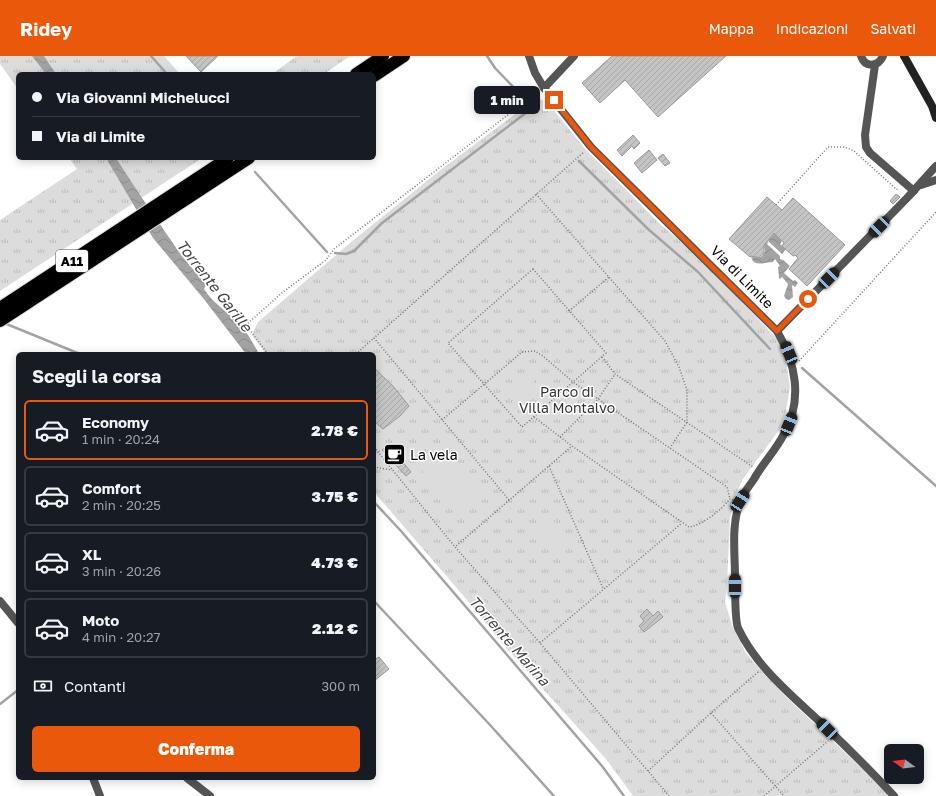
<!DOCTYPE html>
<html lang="it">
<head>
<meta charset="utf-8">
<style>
  body { margin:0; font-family:"Golos Text",sans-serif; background:#242831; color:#f1f3f6; height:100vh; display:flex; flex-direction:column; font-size:15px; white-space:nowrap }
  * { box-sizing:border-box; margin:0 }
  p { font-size:13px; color:#9ea1a6 }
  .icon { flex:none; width:22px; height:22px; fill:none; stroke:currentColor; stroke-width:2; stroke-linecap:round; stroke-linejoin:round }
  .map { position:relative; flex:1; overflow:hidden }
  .details { position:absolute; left:16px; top:296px; width:360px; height:428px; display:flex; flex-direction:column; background:#171b24; border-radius:6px; box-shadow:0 2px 10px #0003 }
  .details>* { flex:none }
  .banner { position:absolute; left:16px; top:16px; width:360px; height:88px; border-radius:6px; box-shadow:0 2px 10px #0003; display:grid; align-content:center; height:88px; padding:0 16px; background:#171b24 }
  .needle { width:26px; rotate:285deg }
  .tools { position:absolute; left:884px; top:688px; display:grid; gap:8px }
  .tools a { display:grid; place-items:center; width:40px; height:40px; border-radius:6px; background:#171b24; box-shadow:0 2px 10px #0003; font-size:20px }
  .end { position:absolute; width:18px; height:18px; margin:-9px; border:5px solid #ea580c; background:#fff; box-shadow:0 0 0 2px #fff }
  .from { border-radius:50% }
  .bubble { position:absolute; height:28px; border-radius:6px; background:#171b24; box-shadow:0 2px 10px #0003; font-size:13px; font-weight:800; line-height:28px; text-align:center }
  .car { position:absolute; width:12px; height:24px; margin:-12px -6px; border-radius:5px; box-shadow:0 0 3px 1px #0007; background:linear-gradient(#222 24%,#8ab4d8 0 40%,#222 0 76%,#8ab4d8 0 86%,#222 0) }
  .banner b { display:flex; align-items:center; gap:14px; height:38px; font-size:15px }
  .banner b+b { border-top:1px solid #363941 }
  .banner i { width:10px; height:10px; background:#f1f3f6 }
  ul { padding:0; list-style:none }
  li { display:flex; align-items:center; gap:12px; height:60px; margin:0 8px 6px; padding:0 8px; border:2px solid #363941; border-radius:6px }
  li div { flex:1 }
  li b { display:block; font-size:15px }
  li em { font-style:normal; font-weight:800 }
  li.selected { border-color:#ea580c }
  li>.icon { width:36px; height:36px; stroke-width:1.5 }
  h2 { padding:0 16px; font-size:18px; line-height:48px }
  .pay { display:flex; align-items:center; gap:10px; height:44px; padding:0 16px; font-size:15px }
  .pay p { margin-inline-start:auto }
  .button { display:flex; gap:8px; margin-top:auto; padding:8px 16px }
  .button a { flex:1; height:46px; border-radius:6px; background:#ea580c; color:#fff; font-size:16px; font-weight:800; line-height:46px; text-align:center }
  header { display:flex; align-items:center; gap:24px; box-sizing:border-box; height:56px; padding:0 20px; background:#ea580c; color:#fff }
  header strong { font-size:19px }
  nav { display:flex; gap:22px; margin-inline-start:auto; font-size:14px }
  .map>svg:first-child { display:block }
</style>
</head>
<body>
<header>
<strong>Ridey</strong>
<nav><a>Mappa</a><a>Indicazioni</a><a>Salvati</a></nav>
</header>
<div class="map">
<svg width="936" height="740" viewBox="0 0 936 740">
  <defs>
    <pattern id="grass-tufts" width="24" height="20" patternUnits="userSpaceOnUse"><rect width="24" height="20" fill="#dcdcdc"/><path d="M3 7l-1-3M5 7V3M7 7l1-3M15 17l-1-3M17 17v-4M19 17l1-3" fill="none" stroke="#bbb"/></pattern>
    <pattern id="water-waves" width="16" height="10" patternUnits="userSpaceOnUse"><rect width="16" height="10" fill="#a3a3a3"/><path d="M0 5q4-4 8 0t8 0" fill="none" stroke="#8b8b8b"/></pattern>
    <pattern id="building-hatch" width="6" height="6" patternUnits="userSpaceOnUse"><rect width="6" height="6" fill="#c4c4c4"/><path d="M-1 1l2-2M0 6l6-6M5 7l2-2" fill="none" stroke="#a7a7a7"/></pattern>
  </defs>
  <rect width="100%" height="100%" fill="#fff"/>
  <g fill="url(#grass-tufts)">
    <path d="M0 0H164L180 18H18V33L0 8Z"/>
    <path d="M297 0H350L324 18H272Z"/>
    <path d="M537 42 547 46 586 94 660 168 701 203 781 287 786 305 790 331 786 355 779 374 743 423 735 439 730 463 727 528 725 546 733 572 746 597 764 618 785 640 868 718 888 740H633L606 703 507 593 467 544 374 436V298H266L252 279 258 266 350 187 443 112Z"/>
    <path d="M69 102H202L0 235V164L77 113Z"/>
  </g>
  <g fill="#dcdcdc">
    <path d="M517 321 534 323 532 341 515 339Z"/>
    <path d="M444 396 479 437 457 454 422 415Z"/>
    <path d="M553 464 573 488 556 501 537 478Z"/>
  </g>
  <g fill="url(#water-waves)">
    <path d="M32 0H44L56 18H46Z"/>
    <path d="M106 102H116L138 136 181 199 206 229 204 233C214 249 230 257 242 271 249 279 254 289 259 298H246L203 242 153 182Z"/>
    <path d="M774 177 782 185 780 188 786 193 782 198 768 185Z"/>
    <path d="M767 185 768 186 767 188 780 200V203L783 204 790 210 784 217 793 225 795 224 798 227 795 231 792 229 793 241 789 244 786 243 784 240 788 228 782 221 780 223 779 222 778 211 780 210 775 203 773 206C765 206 753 212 751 200L761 202 763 201 765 195 764 189Z"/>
  </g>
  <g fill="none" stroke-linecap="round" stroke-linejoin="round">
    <g stroke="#a3a3a3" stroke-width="2.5">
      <path d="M151 0 167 18"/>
      <path d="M487 0 495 12 523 41"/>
      <path d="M579 105 648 173 698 216 770 293"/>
      <path d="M255 116 327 196"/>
      <path d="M335 197 346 198 354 195 382 167 527 56H536"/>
      <path d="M4 267 80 298"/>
      <path d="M802 312 936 430"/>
      <path d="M374 446 401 475 602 710 624 740"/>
      <path d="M374 545 491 670 554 740"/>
      <path d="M0 648 18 634"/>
    </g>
  </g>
  <g fill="url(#building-hatch)" stroke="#999">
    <path d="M186 0H218L201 16Z"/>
    <path d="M612 0H726L658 61 625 24 600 47 582 27Z"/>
    <path d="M633 79 640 87 634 93 632 90 622 100 617 94Z"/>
    <path d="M649 94 657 104 642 117 634 107Z"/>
    <path d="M663 98 670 107 665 110 658 102Z"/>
    <path d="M896 138 900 141 893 148 890 145Z"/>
    <path d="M767 141 782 154 793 142 845 189 807 230 789 213 798 202 795 199 793 200 782 190 784 187 774 177 764 189V199L761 202 751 200 750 201 729 183Z"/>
    <path d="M374 312 393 330 409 350 400 360 383 373 374 365Z"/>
    <path d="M388 389 411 416 406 420 382 394Z"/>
    <path d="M647 553 653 560 658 555 663 561 644 576 639 570 644 565 640 560Z"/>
    <path d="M379 601 389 613 374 625V604Z"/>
  </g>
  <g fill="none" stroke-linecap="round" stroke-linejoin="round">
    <defs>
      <g id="motorway">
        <path d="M356 18 383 0"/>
        <path d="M374 20 404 0"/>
        <path d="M0 252 228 102"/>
        <path d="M0 265 249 102"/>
      </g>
    </defs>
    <use href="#motorway" stroke="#dbdbdb" stroke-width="14"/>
    <g stroke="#777" stroke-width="1.5" stroke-dasharray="1 2" stroke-linecap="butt">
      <path d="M536 138 665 285 679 311 687 334V366L670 392"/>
      <path d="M776 149 828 91H845L854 95 896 133 899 134"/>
      <path d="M533 213 606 297 522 371 448 287Z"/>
      <path d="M569 255 609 221"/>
      <path d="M268 298 246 269 283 236 326 204 334 193 522 48 537 34"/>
      <path d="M356 298 374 282"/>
      <path d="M602 301 615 318 753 411"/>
      <path d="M799 305 936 156"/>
      <path d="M534 361 572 390"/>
      <path d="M442 364 522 296 535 295 543 300 573 326 727 431 730 443"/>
      <path d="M560 381 598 343 615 318"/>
      <path d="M374 391 455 491"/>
      <path d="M549 410 603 532"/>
      <path d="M374 411 392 414"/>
      <path d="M509 444 374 282 584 96"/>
      <path d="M540 587 682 467"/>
      <path d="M711 657 784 740"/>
      <path d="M648 715 711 657 758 616"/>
      <path d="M669 740 540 587 455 491 572 390 689 471C703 469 721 454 730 443L733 444"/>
      <path d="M764 740 828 685"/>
    </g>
    <g stroke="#555" stroke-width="8">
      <path d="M529 0 535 17 544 32 591 91 777 275C796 307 803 344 784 378 776 394 763 407 754 423 749 431 742 438 740 446 731 469 735 497 735 521 735 531 735 565 738 572 756 610 789 637 819 665 845 689 870 714 894 740"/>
      <path d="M861 0C865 12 878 11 883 0"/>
      <path d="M875 9 865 79 866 91 870 97 914 135"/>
      <path d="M544 32 574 0"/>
      <path d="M921 129 936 124"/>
      <path d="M777 275 908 141 936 110"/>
      <path d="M0 545 18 567"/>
      <path d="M93 722 100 740"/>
      <path d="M187 722 210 740"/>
    </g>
    <path stroke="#222" stroke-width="8" d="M904 0 932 50 936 62"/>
    <use href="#motorway" stroke="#000" stroke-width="12"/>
  </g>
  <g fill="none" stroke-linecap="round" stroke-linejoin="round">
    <path stroke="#ea580c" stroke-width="5" d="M554 44 591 91 777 275 808 243"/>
  </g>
  <defs>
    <symbol id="cafe-square" viewBox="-11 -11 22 22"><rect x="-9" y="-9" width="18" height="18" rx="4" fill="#000" stroke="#fff"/><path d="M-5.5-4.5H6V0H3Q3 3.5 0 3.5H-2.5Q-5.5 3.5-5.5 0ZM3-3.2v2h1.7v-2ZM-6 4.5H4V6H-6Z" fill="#fff"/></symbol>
  </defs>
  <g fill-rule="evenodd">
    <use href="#cafe-square" x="382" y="386" width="25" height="25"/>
  </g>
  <g text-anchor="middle" stroke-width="3" stroke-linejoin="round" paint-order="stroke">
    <rect fill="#fff" stroke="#4c4c4c" stroke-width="1" x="56" y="194" width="32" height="22" rx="3"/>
    <g font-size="13" font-weight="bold" fill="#000">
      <text x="72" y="210">A11</text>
    </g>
    <g font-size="14" fill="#000" stroke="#fff">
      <text transform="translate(742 221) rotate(45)" y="5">Via di Limite</text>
    </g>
    <g font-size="14" fill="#333" stroke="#fff">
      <text x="567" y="341">Parco di<tspan x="567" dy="16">Villa Montalvo</tspan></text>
    </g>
    <g font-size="14" fill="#000" stroke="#fff" text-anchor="start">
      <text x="410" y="404">La vela</text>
    </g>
    <g font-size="15" font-style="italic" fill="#444" stroke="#fff">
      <text transform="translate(214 230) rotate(52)" y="5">Torrente Garille</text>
      <text transform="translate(509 585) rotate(49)" y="5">Torrente Marina</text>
    </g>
  </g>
</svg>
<div class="tools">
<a><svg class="needle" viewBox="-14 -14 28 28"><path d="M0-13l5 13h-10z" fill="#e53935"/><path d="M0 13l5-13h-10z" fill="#9ea1a6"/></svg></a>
</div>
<i class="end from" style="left:808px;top:243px"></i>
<i class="end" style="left:554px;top:44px"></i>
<div class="bubble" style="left:474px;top:30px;width:66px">1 min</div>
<i class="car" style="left:879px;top:171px;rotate:224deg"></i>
<i class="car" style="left:829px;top:222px;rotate:44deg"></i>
<i class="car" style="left:789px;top:297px;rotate:337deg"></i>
<i class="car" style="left:789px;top:368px;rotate:22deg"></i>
<i class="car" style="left:740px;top:445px;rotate:33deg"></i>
<i class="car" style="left:735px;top:530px;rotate:0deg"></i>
<i class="car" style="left:827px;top:673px;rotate:315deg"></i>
<div class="banner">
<b><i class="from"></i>Via Giovanni Michelucci</b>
<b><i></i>Via di Limite</b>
</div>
<section class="details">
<h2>Scegli la corsa</h2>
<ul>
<li class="selected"><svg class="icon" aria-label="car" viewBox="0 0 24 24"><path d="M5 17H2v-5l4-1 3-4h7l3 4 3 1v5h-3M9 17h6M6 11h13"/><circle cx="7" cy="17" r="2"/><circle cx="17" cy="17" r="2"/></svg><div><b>Economy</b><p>1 min · 20:24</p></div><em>2.78 €</em></li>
<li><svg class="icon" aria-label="car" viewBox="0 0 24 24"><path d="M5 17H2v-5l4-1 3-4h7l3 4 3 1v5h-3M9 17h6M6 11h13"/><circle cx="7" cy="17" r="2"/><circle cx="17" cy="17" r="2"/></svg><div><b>Comfort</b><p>2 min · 20:25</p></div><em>3.75 €</em></li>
<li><svg class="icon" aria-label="car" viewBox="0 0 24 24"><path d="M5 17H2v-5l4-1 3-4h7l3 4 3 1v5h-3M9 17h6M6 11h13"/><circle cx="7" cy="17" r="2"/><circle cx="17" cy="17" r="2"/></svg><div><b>XL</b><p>3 min · 20:26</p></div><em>4.73 €</em></li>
<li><svg class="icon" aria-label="car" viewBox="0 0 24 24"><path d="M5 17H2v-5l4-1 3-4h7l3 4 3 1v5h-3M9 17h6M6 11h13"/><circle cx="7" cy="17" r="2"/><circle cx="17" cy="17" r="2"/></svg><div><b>Moto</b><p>4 min · 20:27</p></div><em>2.12 €</em></li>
</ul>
<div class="pay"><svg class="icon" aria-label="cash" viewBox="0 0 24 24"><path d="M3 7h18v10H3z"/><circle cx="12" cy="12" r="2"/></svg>Contanti<p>300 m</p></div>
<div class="button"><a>Conferma</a></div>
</section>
</div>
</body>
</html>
